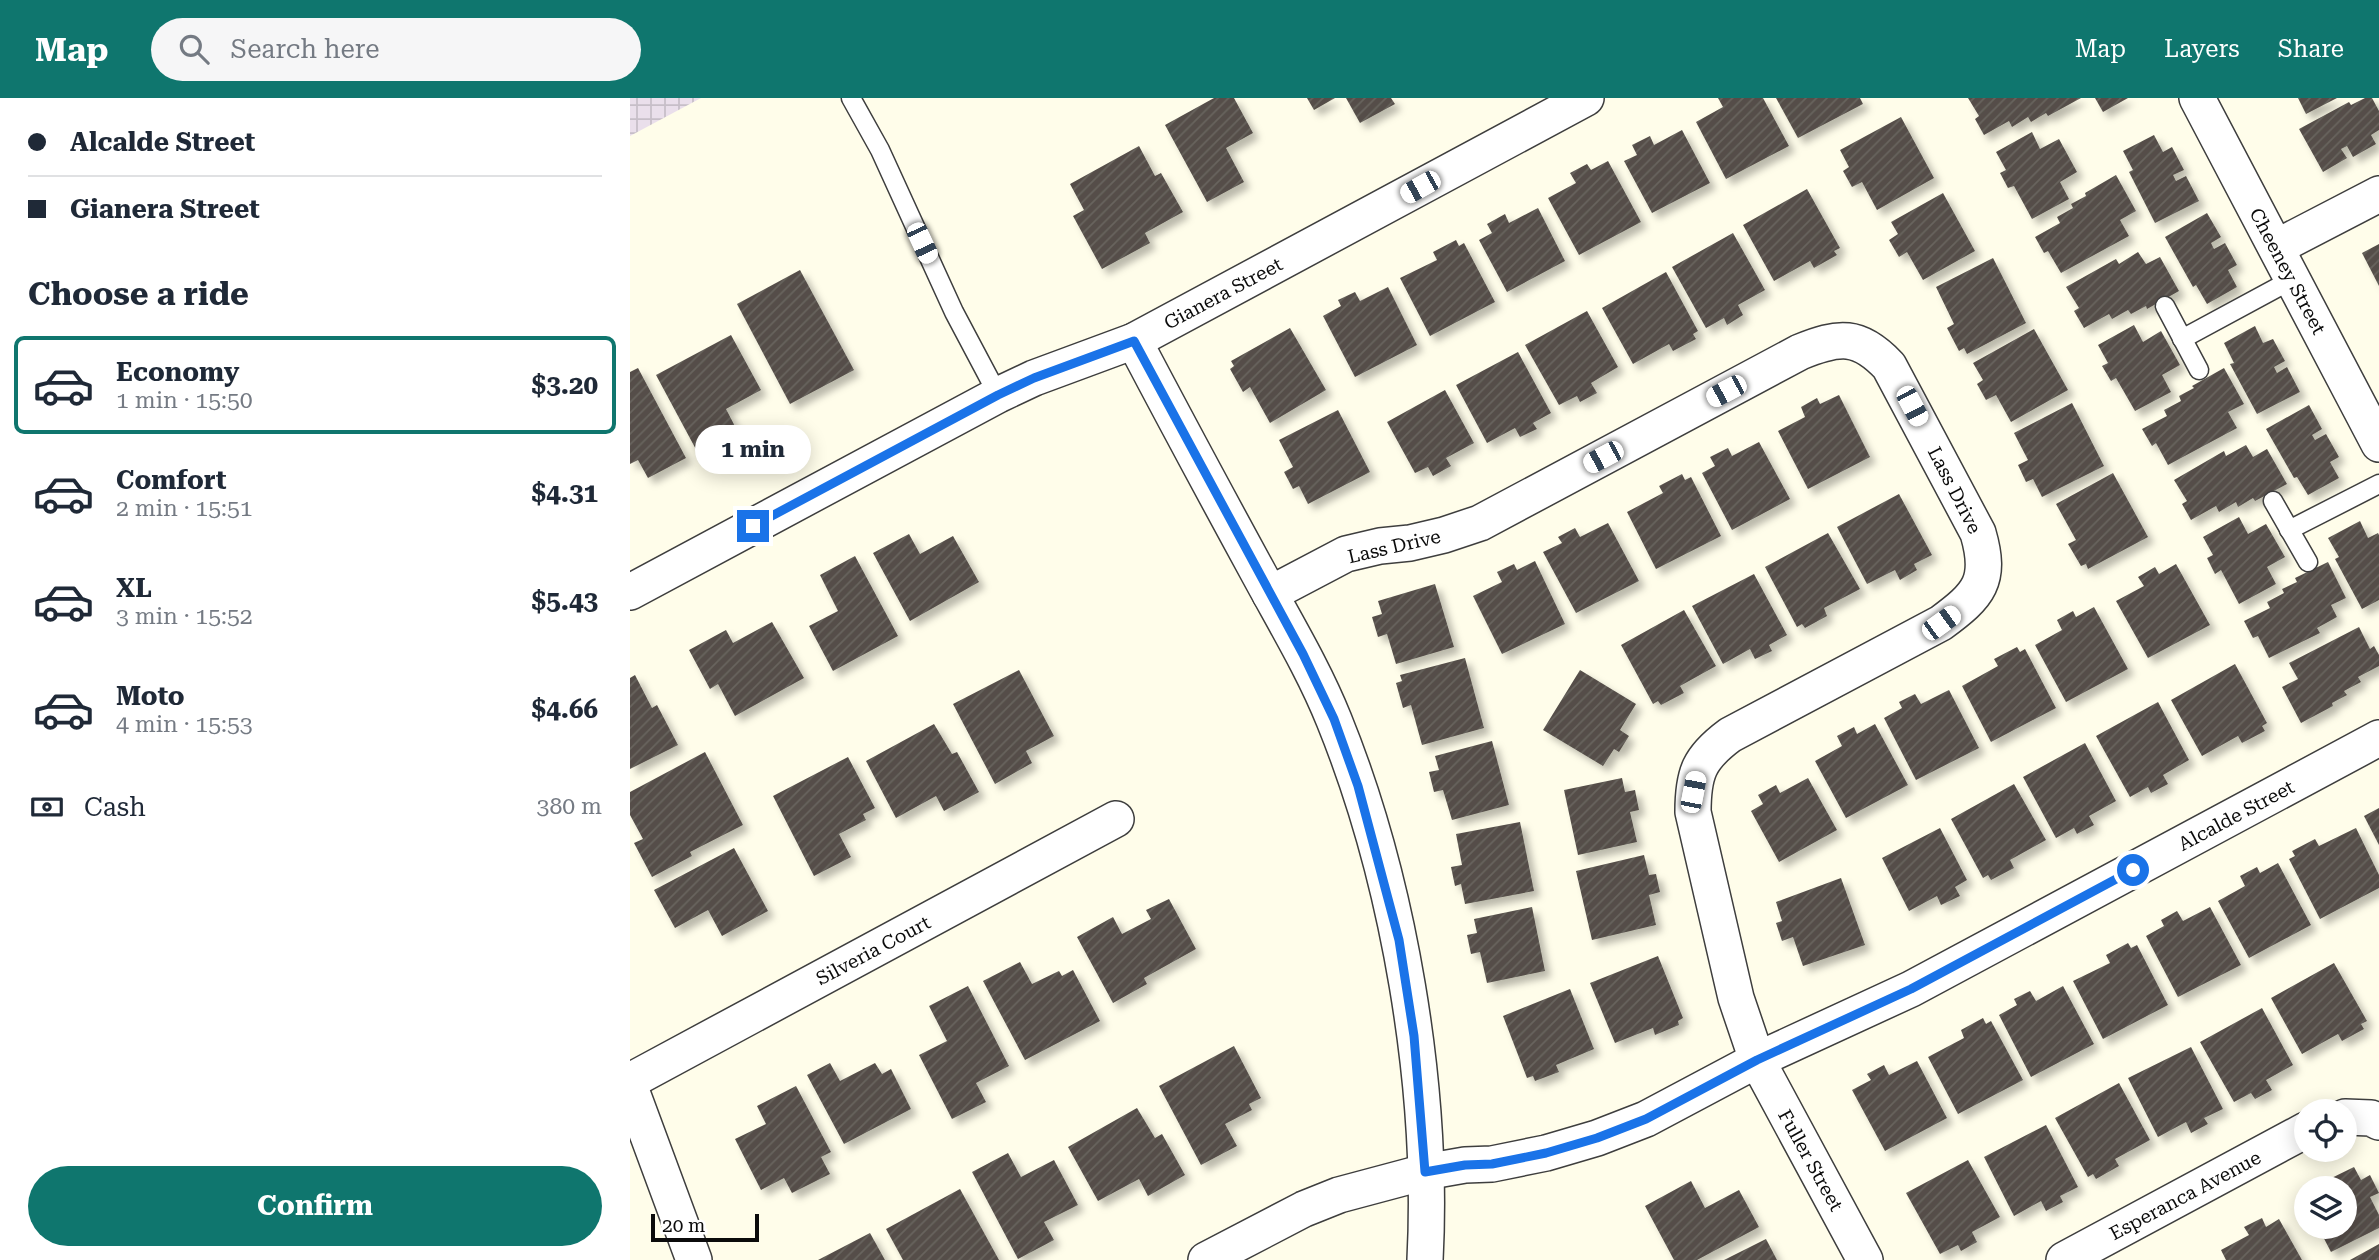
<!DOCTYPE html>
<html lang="en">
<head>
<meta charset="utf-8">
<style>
  body { margin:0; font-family:"Roboto Serif",serif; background:#f6f6f7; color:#1f2937; height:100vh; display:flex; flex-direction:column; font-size:26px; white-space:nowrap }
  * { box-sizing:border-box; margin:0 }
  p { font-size:23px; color:#747a83 }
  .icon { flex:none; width:38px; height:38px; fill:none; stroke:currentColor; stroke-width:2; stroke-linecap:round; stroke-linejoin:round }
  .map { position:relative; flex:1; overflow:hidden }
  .drawer { display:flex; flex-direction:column; background:#fff; width:630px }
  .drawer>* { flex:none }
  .guide { display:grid; align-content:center; height:154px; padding:0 28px; background:#fff }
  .fabs { position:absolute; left:1664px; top:1001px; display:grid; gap:14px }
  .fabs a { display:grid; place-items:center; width:63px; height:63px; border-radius:50%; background:#fff; box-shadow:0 4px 18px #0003; font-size:35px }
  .scale { position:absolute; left:21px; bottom:18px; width:108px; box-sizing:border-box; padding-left:7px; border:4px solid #0b0b0b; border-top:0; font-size:19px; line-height:24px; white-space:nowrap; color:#0b0b0b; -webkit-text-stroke:5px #fff; paint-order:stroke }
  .end { position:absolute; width:32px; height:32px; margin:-16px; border:9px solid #1a73e8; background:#fff; box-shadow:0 0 0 4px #fff }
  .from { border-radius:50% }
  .bubble { position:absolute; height:49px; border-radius:24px; background:#fff; box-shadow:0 4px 18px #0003; font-size:23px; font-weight:700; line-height:49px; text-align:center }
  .car { position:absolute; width:21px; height:42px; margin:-21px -10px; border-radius:9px; box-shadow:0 0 5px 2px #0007; background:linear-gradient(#fff 24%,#345 0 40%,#fff 0 76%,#345 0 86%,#fff 0) }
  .guide b { display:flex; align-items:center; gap:24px; height:66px; font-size:26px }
  .guide b+b { border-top:2px solid #e0e1e3 }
  .guide i { width:18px; height:18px; background:#1f2937 }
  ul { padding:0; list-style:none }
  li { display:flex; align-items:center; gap:21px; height:98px; margin:0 14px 10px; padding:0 14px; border:4px solid transparent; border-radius:10px }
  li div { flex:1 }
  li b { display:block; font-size:26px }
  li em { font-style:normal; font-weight:700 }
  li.selected { border-color:#0f766e }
  li>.icon { width:63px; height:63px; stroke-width:1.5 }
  h2 { padding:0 28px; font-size:32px; line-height:84px }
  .pay { display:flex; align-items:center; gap:18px; height:77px; padding:0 28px; font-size:26px }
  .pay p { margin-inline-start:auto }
  .cta { display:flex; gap:14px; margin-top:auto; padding:14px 28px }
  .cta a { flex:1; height:80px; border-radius:42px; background:#0f766e; color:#fff; font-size:28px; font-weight:700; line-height:80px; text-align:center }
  header { display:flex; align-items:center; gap:42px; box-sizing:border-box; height:98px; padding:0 35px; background:#0f766e; color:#fff }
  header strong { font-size:33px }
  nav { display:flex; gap:38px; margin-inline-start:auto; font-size:24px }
  .search { width:490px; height:63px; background:#f6f6f7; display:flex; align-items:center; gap:18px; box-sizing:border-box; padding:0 24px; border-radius:38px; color:#747a83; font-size:26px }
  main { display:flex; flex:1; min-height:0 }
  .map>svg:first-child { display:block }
</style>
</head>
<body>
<header>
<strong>Map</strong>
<div class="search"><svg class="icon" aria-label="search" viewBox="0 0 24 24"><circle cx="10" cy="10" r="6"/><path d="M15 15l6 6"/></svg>Search here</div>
<nav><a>Map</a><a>Layers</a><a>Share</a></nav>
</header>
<main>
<section class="drawer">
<div class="guide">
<b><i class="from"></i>Alcalde Street</b>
<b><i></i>Gianera Street</b>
</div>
<h2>Choose a ride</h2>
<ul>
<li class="selected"><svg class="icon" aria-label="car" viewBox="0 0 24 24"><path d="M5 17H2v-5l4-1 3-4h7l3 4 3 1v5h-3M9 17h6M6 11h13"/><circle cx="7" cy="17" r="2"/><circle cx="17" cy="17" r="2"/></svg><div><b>Economy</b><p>1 min · 15:50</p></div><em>$3.20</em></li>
<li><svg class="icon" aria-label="car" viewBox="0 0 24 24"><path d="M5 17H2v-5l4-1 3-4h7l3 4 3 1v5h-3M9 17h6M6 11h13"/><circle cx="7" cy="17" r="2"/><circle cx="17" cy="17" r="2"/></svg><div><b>Comfort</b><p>2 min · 15:51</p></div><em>$4.31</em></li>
<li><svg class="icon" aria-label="car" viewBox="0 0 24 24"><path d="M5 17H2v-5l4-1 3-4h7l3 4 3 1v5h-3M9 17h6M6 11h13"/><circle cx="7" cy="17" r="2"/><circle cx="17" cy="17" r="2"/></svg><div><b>XL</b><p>3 min · 15:52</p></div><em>$5.43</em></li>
<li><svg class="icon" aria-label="car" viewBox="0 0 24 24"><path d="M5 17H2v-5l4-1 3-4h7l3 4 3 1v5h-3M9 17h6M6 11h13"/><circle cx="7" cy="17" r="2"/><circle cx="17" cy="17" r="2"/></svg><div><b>Moto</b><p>4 min · 15:53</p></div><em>$4.66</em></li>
</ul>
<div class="pay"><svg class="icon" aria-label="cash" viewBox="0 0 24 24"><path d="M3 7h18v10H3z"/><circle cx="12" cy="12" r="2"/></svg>Cash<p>380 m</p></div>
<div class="cta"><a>Confirm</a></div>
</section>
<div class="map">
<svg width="1749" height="1162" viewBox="0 0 1749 1162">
  <defs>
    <pattern id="industrial-grid" width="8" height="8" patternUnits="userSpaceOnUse" patternTransform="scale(1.75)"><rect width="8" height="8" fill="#eadfeb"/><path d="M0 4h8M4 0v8" fill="none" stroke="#c7bec8"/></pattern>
    <pattern id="building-hatch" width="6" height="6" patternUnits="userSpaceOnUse" patternTransform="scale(1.75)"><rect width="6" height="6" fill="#544e48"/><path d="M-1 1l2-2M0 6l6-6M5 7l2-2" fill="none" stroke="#68635e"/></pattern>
    <filter id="shadow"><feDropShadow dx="6" dy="6" stdDeviation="3.5" flood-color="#0004"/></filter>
  </defs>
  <rect width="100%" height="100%" fill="#fffdea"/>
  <path fill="url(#industrial-grid)" d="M0 0H71L0 38Z"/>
  <g fill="url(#building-hatch)" filter="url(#shadow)">
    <path d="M584 0H604L623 35 596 50 614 84 577 104 535 27Z"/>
    <path d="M677 0H705L684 12Z"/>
    <path d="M716 0H761L765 6 730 25Z"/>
    <path d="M1088 0H1133L1159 48 1096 81 1066 24 1093 9Z"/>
    <path d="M1146 0H1230L1233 6 1168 40Z"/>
    <path d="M1338 0H1451L1418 18 1416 15 1401 24 1398 19 1382 29 1379 23 1354 37 1345 21 1349 18Z"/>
    <path d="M1465 0H1498L1473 14Z"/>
    <path d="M1668 0H1707L1676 16Z"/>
    <path d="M1735 0H1742L1749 13V32L1741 37 1746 46 1723 59 1717 48 1711 51 1717 60 1693 74 1669 31 1719 4 1721 7Z"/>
    <path d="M1271 19 1304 80 1247 112 1232 84 1222 89 1213 73 1219 69 1210 52Z"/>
    <path d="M1052 32 1080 85 1022 115 994 63 1007 57 1002 47 1020 38 1024 47Z"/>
    <path d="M1402 34 1410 51 1429 41 1447 74 1430 84 1439 101 1402 121 1384 88 1378 90 1370 75 1376 72 1366 54Z"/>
    <path d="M1524 37 1533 54 1542 49 1554 72 1543 77 1546 83 1556 78 1569 103 1525 125 1499 74 1503 72 1493 53Z"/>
    <path d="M509 48 525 78 531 75 553 114 515 135 520 145 472 171 443 118 454 112 440 86Z"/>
    <path d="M978 63 1011 124 949 157 918 100 946 85 940 75 957 66 961 72Z"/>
    <path d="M1486 77 1506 113 1490 122 1499 138 1431 175 1418 153 1414 155 1405 139 1430 125 1427 119 1443 110 1441 106 1456 98 1455 95Z"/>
    <path d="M1177 91 1210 150 1204 153 1207 157 1184 170 1180 163 1144 183 1113 127Z"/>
    <path d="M1313 95 1345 153 1293 182 1277 154 1269 159 1259 142 1268 136 1261 124Z"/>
    <path d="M908 110 935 163 877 194 849 142 862 135 857 126 875 116 879 125Z"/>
    <path d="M1577 115 1591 139 1581 145 1584 151 1595 145 1607 167 1598 172 1607 189 1577 206 1566 187 1563 189 1535 139Z"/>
    <path d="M1103 135 1135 192 1108 207 1113 217 1097 227 1094 220 1076 230 1042 169Z"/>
    <path d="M826 142 829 148 834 145 865 204 800 238 770 180 807 162 803 154Z"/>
    <path d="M1749 146V188L1732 155Z"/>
    <path d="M1508 154 1516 166 1530 159 1549 193 1517 211 1516 208 1501 216 1498 212 1482 221 1479 216 1454 230 1444 213 1449 210 1436 189 1486 161 1489 166Z"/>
    <path d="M1363 160 1396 225 1337 256 1334 250 1329 253 1317 230 1324 226 1306 189Z"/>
    <path d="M170 172 224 272 160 306 107 206Z"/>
    <path d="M1036 174 1068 233 1063 236 1066 241 1043 253 1039 246 1003 266 972 210Z"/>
    <path d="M758 189 787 247 725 279 693 218 711 208 708 202 725 194 730 203Z"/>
    <path d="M957 213 988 269 961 285 967 295 950 304 947 298 929 307 895 247Z"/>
    <path d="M1504 227 1513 244 1531 233 1550 267 1532 277 1541 294 1505 313 1486 280 1481 283 1472 268 1478 265 1468 247Z"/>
    <path d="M1625 228 1633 245 1643 241 1655 263 1644 269 1647 275 1657 269 1670 294 1627 316 1600 266 1604 265 1594 245Z"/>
    <path d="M660 230 696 292 640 325 620 289 613 294 600 271 604 268 601 263Z"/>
    <path d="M1404 231 1438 292 1381 324 1366 297 1356 302 1347 286 1353 282 1343 265Z"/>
    <path d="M101 237 131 292 96 311 109 336 69 357 26 277Z"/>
    <path d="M888 254 921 315 903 325 907 331 890 339 885 330 857 345 826 287Z"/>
    <path d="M8 270 56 360 18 380 8 362 0 366V274Z"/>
    <path d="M1594 270 1614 306 1598 314 1607 330 1538 367 1526 345 1522 348 1512 331 1537 318 1534 312 1551 303 1549 298 1564 290 1562 288Z"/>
    <path d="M815 292 844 345 816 360 821 368 803 378 798 369 785 375 757 324Z"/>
    <path d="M1209 297 1240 359 1178 391 1148 333 1175 319 1171 309 1187 300 1190 306Z"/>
    <path d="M1442 305 1474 368 1412 399 1403 381 1396 384 1388 367 1398 362 1384 335Z"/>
    <path d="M1679 307 1692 331 1682 337 1685 342 1696 336 1709 359 1700 364 1709 380 1678 397 1667 379 1664 380 1636 331Z"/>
    <path d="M708 312 740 374 678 406 669 388 663 391 654 374 663 369 649 342Z"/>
    <path d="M1129 344 1160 401 1102 432 1072 375 1085 368 1080 359 1098 350 1102 358Z"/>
    <path d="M1616 347 1623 359 1637 351 1657 386 1625 403 1623 400 1608 409 1606 404 1589 414 1586 408 1561 422 1552 406 1557 403 1544 382 1594 353 1596 358Z"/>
    <path d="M1483 375 1518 439 1458 471 1456 466 1451 468 1438 446 1446 442 1426 406Z"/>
    <path d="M1052 376 1055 382 1061 379 1091 438 1026 471 997 414 1033 395 1029 388Z"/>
    <path d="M1269 396 1302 457 1284 466 1287 472 1270 482 1265 472 1237 486 1207 429Z"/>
    <path d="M1609 419 1618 436 1636 426 1655 459 1637 469 1646 486 1609 506 1591 472 1585 476 1577 460 1583 457 1573 439Z"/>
    <path d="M1730 423 1738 440 1748 435 1749 437V502L1732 511 1705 461 1709 459 1698 440Z"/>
    <path d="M978 425 1009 483 946 515 913 454 932 445 928 439 945 430 950 439Z"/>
    <path d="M1198 435 1230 491 1194 510 1197 518 1175 530 1172 526 1167 529 1135 469Z"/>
    <path d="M279 436 290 456 323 438 349 484 280 523 243 455Z"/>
    <path d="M225 458 268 538 203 573 179 528 208 513 190 477Z"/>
    <path d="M905 463 935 526 872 556 843 498 872 484 867 474 884 466 887 472Z"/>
    <path d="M1698 464 1716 500 1701 507 1707 519 1687 530 1690 535 1639 560 1628 538 1623 540 1614 523 1640 510 1637 504 1654 495 1652 491 1667 484 1665 480Z"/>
    <path d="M1546 466 1580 527 1518 560 1486 503 1514 488 1508 479 1525 469 1529 476Z"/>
    <path d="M1124 476 1157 537 1139 547 1142 553 1125 561 1120 551 1093 566 1062 508Z"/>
    <path d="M805 486 824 549 766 566 757 536 748 539 742 519 752 516 748 503Z"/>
    <path d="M1464 509 1498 571 1436 604 1405 547 1432 532 1427 522 1443 513 1446 519Z"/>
    <path d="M1054 512 1086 568 1050 588 1054 595 1031 607 1028 603 1023 606 991 547Z"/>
    <path d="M142 524 174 580 105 618 88 586 80 591 59 552 96 532 103 545Z"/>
    <path d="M1729 529 1740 551 1744 548 1749 557V568L1728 579 1731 584 1714 593 1717 597 1702 605 1703 608 1671 625 1652 589 1668 581 1659 565Z"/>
    <path d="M1387 549 1390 554 1395 551 1426 610 1361 644 1332 588 1368 568 1364 561Z"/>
    <path d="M835 560 854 630 792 647 781 607 773 610 766 585 772 583 770 577Z"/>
    <path d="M1605 566 1637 625 1632 628 1635 633 1612 645 1608 638 1572 658 1541 602Z"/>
    <path d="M389 572 424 638 396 653 402 665 365 686 323 606Z"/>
    <path d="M950 572 1006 606 990 632 999 638 989 654 984 651 973 668 913 632Z"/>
    <path d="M5 577 22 610 27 607 48 647 0 671V580Z"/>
    <path d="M1319 592 1349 650 1286 682 1254 620 1272 610 1269 604 1285 596 1291 606Z"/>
    <path d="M1528 604 1559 662 1533 677 1538 686 1521 695 1518 689 1500 699 1466 638Z"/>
    <path d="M304 626 322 656 327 654 349 694 314 713 306 698 266 720 236 663Z"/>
    <path d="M1245 626 1278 687 1216 720 1185 663 1212 648 1207 638 1224 629 1227 636Z"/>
    <path d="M862 643 879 707 822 722 813 692 804 694 799 674 809 672 805 658Z"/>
    <path d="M1455 645 1486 703 1459 718 1464 727 1447 736 1444 730 1426 740 1393 679Z"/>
    <path d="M75 654 113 727 60 754 62 758 22 779 4 745 13 741 0 717V694Z"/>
    <path d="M218 659 245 710 233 716 236 722 209 736 221 759 184 778 143 698Z"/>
    <path d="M992 680 995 694 1005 692 1009 712 1000 714 1007 744 948 757 934 692Z"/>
    <path d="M1178 680 1207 732 1149 764 1121 713 1133 706 1128 697 1146 687 1150 695Z"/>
    <path d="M1384 686 1416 742 1380 762 1384 770 1361 782 1358 777 1353 780 1321 721Z"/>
    <path d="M1749 710V747L1734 718Z"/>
    <path d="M890 724 904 793 835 806 831 786 825 788 821 769 832 767 826 736Z"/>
    <path d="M1310 730 1337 782 1325 789 1330 798 1311 807 1307 798 1279 813 1252 760Z"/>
    <path d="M1726 730 1749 777V790L1690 821 1659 761 1665 758 1662 753 1685 741 1689 748Z"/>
    <path d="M104 750 138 813 92 838 78 812 45 830 24 792Z"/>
    <path d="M1014 757 1019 777 1026 776 1030 794 1019 797 1026 827 962 842 946 773Z"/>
    <path d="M1648 765 1681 827 1619 860 1588 803 1615 788 1610 778 1627 769 1630 775Z"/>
    <path d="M1211 780 1235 847 1173 868 1163 839 1152 843 1146 825 1152 823 1146 804Z"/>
    <path d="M539 801 566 851 514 880 517 886 483 905 447 839 483 819 492 836 521 821 516 812Z"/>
    <path d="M902 809 915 873 857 885 850 854 841 856 837 837 847 835 844 821Z"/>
    <path d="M1580 809 1611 867 1548 899 1516 838 1534 828 1531 822 1547 813 1553 823Z"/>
    <path d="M1498 845 1501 850 1507 847 1538 907 1473 941 1443 883 1480 865 1476 857Z"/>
    <path d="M1028 858 1053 920 1048 923 1049 927 1025 937 1023 930 985 945 960 885Z"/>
    <path d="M390 864 402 886 429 873 432 878 443 872 470 923 395 962 353 883Z"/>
    <path d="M1704 865 1737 923 1731 926 1734 931 1712 943 1708 936 1672 956 1641 900Z"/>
    <path d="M338 888 379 968 346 985 356 1004 322 1021 289 957 317 943 299 908Z"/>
    <path d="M1433 888 1464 946 1401 979 1369 917 1387 907 1384 901 1400 893 1406 903Z"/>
    <path d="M940 891 964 951 926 967 929 974 905 983 903 978 897 980 873 918Z"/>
    <path d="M1632 910 1663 967 1636 982 1642 992 1625 1001 1621 995 1604 1004 1570 944Z"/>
    <path d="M1353 920 1356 926 1361 923 1393 982 1328 1016 1298 959 1334 940 1331 932Z"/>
    <path d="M604 948 631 1000 619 1006 622 1012 595 1026 607 1048 571 1067 529 988Z"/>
    <path d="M1561 949 1593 1011 1574 1020 1578 1026 1561 1035 1556 1024 1528 1039 1498 980Z"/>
    <path d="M1287 963 1317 1020 1255 1053 1222 992 1241 982 1237 976 1254 967 1259 977Z"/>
    <path d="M200 965 210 983 245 965 252 976 261 971 281 1011 214 1046 177 977Z"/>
    <path d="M1489 985 1520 1042 1485 1061 1489 1068 1466 1081 1463 1076 1458 1079 1425 1020Z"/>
    <path d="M166 988 201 1054 191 1059 200 1076 162 1095 154 1080 131 1092 105 1041 136 1026 127 1008Z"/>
    <path d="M507 1010 525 1040 532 1036 555 1077 518 1098 509 1081 468 1103 438 1049Z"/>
    <path d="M1416 1027 1448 1089 1430 1098 1433 1104 1416 1113 1411 1103 1384 1118 1354 1059Z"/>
    <path d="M378 1055 391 1079 424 1062 448 1107 414 1124 424 1142 388 1161 342 1074Z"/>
    <path d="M1338 1062 1370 1119 1342 1134 1347 1144 1331 1153 1328 1147 1310 1156 1276 1095Z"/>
    <path d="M1724 1069 1731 1082 1740 1077 1749 1095 1740 1099 1749 1117V1130L1701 1154 1688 1129H1715V1090H1681Z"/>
    <path d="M1061 1083 1075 1110 1109 1092 1129 1129 1067 1162H1044L1015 1108Z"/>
    <path d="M330 1091 369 1162H273L256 1131Z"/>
    <path d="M1632 1120 1636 1129 1649 1121 1672 1162H1596L1591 1152 1619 1137 1614 1129Z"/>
    <path d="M240 1135 255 1162H188Z"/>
    <path d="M1136 1141 1147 1162H1094Z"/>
    <path d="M1749 1146V1162H1720Z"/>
  </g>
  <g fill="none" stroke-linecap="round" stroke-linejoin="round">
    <defs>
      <g id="lane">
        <path d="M221 0 250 52 324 214 368 297"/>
        <path d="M1535 208 1569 272"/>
        <path d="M1552 241 1663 181"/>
        <path d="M1643 403 1678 464"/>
        <path d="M1659 432 1749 386"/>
      </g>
      <g id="street">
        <path d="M1567 0 1749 346"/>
        <path d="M1647 149 1749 96"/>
        <path d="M504 243C545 321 587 399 629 476 655 524 684 572 704 622 769 782 804 989 795 1162"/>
        <path d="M0 494 368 297 404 280 504 243 956 0"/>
        <path d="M640 496 716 456 750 448 780 445 814 437 850 425 1170 254C1209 238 1229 236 1259 268L1348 435C1362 483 1349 497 1311 525L1100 637C1069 660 1063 675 1063 714L1106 900 1127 962 1235 1162"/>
        <path d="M0 983 486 721"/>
        <path d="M0 989 64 1162"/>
        <path d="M1715 1019 1741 1020 1749 1024"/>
        <path d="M576 1162 674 1111 709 1097 795 1074 835 1067 862 1066 916 1055 967 1040 1016 1021 1127 962 1281 891 1749 640"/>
        <path d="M1434 1162 1676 1032"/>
      </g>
    </defs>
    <use href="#lane" stroke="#3e3e3e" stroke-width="21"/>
    <use href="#street" stroke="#3e3e3e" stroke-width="38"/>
    <use href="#lane" stroke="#fff" stroke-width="18"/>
    <use href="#street" stroke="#fff" stroke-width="35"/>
  </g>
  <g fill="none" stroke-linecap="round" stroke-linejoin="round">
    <path stroke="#1a73e8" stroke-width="9" d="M123 428 368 297 404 280 504 243 673 556 704 621 728 688 769 842 784 938 795 1074 835 1067 862 1066 916 1055 967 1040 1016 1021 1127 962 1281 891 1503 772"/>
  </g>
  <g text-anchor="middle" stroke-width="7" stroke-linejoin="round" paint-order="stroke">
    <g font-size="19" fill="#0b0b0b" stroke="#fff">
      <text transform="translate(1658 173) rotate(62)" y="7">Cheeney Street</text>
      <text transform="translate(593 195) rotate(-28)" y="7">Gianera Street</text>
      <text transform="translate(1325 392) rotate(63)" y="7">Lass Drive</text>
      <text transform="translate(764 448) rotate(-13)" y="7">Lass Drive</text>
      <text transform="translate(1606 717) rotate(-28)" y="7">Alcalde Street</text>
      <text transform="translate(243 852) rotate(-28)" y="7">Silveria Court</text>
      <text transform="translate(1181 1062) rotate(61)" y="7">Fuller Street</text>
      <text transform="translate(1555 1097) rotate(-28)" y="7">Esperanca Avenue</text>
    </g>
  </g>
</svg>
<div class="fabs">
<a><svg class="icon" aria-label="locate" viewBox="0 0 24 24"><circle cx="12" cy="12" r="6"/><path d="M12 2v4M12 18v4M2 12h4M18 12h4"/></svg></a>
<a><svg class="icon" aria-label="layers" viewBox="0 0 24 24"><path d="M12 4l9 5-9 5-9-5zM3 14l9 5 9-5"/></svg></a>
</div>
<div class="scale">20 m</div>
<i class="end from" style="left:1503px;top:772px"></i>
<i class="end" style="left:123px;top:428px"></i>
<div class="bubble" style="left:65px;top:327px;width:116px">1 min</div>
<i class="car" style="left:790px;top:89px;rotate:241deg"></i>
<i class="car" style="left:292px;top:145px;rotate:155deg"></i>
<i class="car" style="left:1096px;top:293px;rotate:242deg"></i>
<i class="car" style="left:1282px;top:308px;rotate:152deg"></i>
<i class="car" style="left:973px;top:359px;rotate:242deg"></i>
<i class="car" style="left:1311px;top:525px;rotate:54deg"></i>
<i class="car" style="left:1063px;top:694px;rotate:11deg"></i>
</div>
</main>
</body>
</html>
